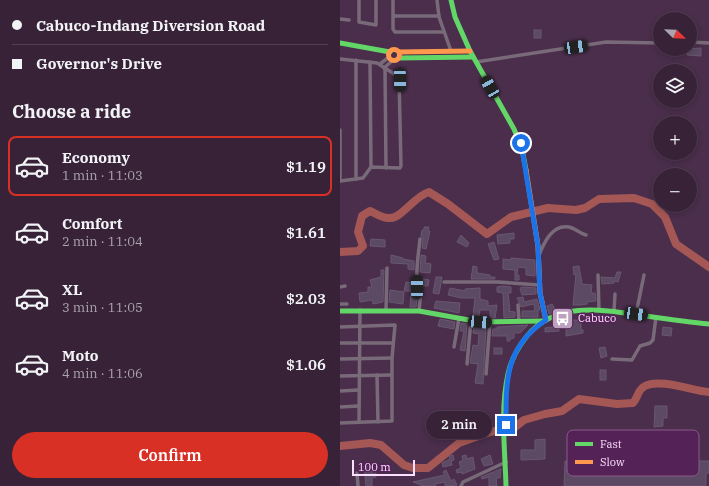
<!DOCTYPE html>
<html lang="en">
<head>
<meta charset="utf-8">
<style>
  body { margin:0; font-family:"IBM Plex Serif",serif; background:#432f43; color:#f1f3f6; height:100vh; display:flex; flex-direction:column; font-size:15px; white-space:nowrap }
  * { box-sizing:border-box; margin:0 }
  p { font-size:13px; color:#aba4ae }
  .icon { flex:none; width:22px; height:22px; fill:none; stroke:currentColor; stroke-width:2; stroke-linecap:round; stroke-linejoin:round }
  .map { position:relative; flex:1; overflow:hidden }
  .sheet { display:flex; flex-direction:column; background:#382238; width:340px }
  .sheet>* { flex:none }
  .guide { display:grid; align-content:center; height:88px; padding:0 12px; background:#382238 }
  .needle { width:26px; rotate:113deg }
  .fabs { position:absolute; left:313px; top:12px; display:grid; gap:8px }
  .fabs a { display:grid; place-items:center; width:44px; height:44px; border-radius:50%; background:#382238; box-shadow:0 2px 6px #0003,0 0 0 1px #523f53; font-size:20px }
  .scale { position:absolute; left:12px; bottom:10px; width:63px; box-sizing:border-box; padding-left:4px; border:2px solid #fddefe; border-top:0; font-size:11px; line-height:14px; white-space:nowrap; color:#fddefe; -webkit-text-stroke:3px #542257; paint-order:stroke }
  .end { position:absolute; width:18px; height:18px; margin:-9px; border:5px solid #1a73e8; background:#fff; box-shadow:0 0 0 2px #fff }
  .from { border-radius:50% }
  .bubble { position:absolute; height:28px; border-radius:14px; background:#382238; box-shadow:0 2px 6px #0003,0 0 0 1px #523f53; font-size:13px; font-weight:600; line-height:28px; text-align:center }
  .car { position:absolute; width:12px; height:24px; margin:-12px -6px; border-radius:5px; box-shadow:0 0 3px 1px #0007; background:linear-gradient(#222 24%,#8ab4d8 0 40%,#222 0 76%,#8ab4d8 0 86%,#222 0) }
  .guide b { display:flex; align-items:center; gap:14px; height:38px; font-size:15px }
  .guide b+b { border-top:1px solid #523f53 }
  .guide i { width:10px; height:10px; background:#f1f3f6 }
  ul { padding:0; list-style:none }
  li { display:flex; align-items:center; gap:12px; height:60px; margin:0 8px 6px; padding:0 4px; border:2px solid transparent; border-radius:8px }
  li div { flex:1 }
  li b { display:block; font-size:15px }
  li em { font-style:normal; font-weight:600 }
  li.current { border-color:#d93025 }
  li>.icon { width:36px; height:36px; stroke-width:1.5 }
  h2 { padding:0 12px; font-size:18px; line-height:48px }
  .button { display:flex; gap:8px; margin-top:auto; padding:8px 12px }
  .button a { flex:1; height:46px; border-radius:24px; background:#d93025; color:#fff; font-size:16px; font-weight:600; line-height:46px; text-align:center }
  main { display:flex; flex:1; min-height:0 }
  .map>svg:first-child { display:block }
</style>
</head>
<body>
<main>
<section class="sheet">
<div class="guide">
<b><i class="from"></i>Cabuco-Indang Diversion Road</b>
<b><i></i>Governor's Drive</b>
</div>
<h2>Choose a ride</h2>
<ul>
<li class="current"><svg class="icon" aria-label="car" viewBox="0 0 24 24"><path d="M5 17H2v-5l4-1 3-4h7l3 4 3 1v5h-3M9 17h6M6 11h13"/><circle cx="7" cy="17" r="2"/><circle cx="17" cy="17" r="2"/></svg><div><b>Economy</b><p>1 min · 11:03</p></div><em>$1.19</em></li>
<li><svg class="icon" aria-label="car" viewBox="0 0 24 24"><path d="M5 17H2v-5l4-1 3-4h7l3 4 3 1v5h-3M9 17h6M6 11h13"/><circle cx="7" cy="17" r="2"/><circle cx="17" cy="17" r="2"/></svg><div><b>Comfort</b><p>2 min · 11:04</p></div><em>$1.61</em></li>
<li><svg class="icon" aria-label="car" viewBox="0 0 24 24"><path d="M5 17H2v-5l4-1 3-4h7l3 4 3 1v5h-3M9 17h6M6 11h13"/><circle cx="7" cy="17" r="2"/><circle cx="17" cy="17" r="2"/></svg><div><b>XL</b><p>3 min · 11:05</p></div><em>$2.03</em></li>
<li><svg class="icon" aria-label="car" viewBox="0 0 24 24"><path d="M5 17H2v-5l4-1 3-4h7l3 4 3 1v5h-3M9 17h6M6 11h13"/><circle cx="7" cy="17" r="2"/><circle cx="17" cy="17" r="2"/></svg><div><b>Moto</b><p>4 min · 11:06</p></div><em>$1.06</em></li>
</ul>
<div class="button"><a>Confirm</a></div>
</section>
<div class="map">
<svg width="369" height="486" viewBox="0 0 369 486">
  <rect width="100%" height="100%" fill="#4a2e4b"/>
  <g fill="none" stroke-linecap="round" stroke-linejoin="round">
    <g stroke="#a45754" stroke-width="8">
      <path d="M0 252 18 251 23 246 18 232 22 216 30 211C35 213 42 218 48 218 61 220 74 196 89 192L108 204 147 234 171 217 208 208 236 210 245 208 259 199 294 198 312 204 325 217 336 244 369 267"/>
      <path d="M0 446 30 443 41 445 64 465 73 468H88L119 443 150 432 175 427 184 420 205 414 222 411 239 399 277 404 293 403C298 398 297 390 305 386 320 378 353 391 369 392"/>
    </g>
  </g>
  <g fill="#5c4a64" stroke="#695770">
    <rect x="194" y="30" width="7" height="8"/>
    <path d="M361 48V56L347 55V49Z"/>
    <path d="M84 227H89L88 231H90L86 249 82 248 83 239 81 236 82 230H84Z"/>
    <path d="M174 233V239H170V243L158 244 157 235Z"/>
    <path d="M121 235 129 243 127 247 117 242Z"/>
    <path d="M31 239 45 240V247L30 246Z"/>
    <path d="M154 242 159 259 154 260 148 244Z"/>
    <path d="M51 255 63 258V259L74 261V270L68 269V264L51 263Z"/>
    <path d="M81 255 86 256 85 263 91 264 90 273 80 272Z"/>
    <path d="M171 258 195 260V276L186 275V268L178 267 177 275H179V280H175V270L163 269V259L171 260Z"/>
    <path d="M133 266 137 267V273L150 275V277H155V279H131Z"/>
    <path d="M239 266 242 284 252 285 251 293H255L256 301 247 302V304L241 305H233L236 274 234 275 233 267Z"/>
    <path d="M41 270H44L43 302 33 304 32 300 20 302 19 293 28 292V287H32L30 280 41 277Z"/>
    <path d="M277 272H281L278 282 274 281V283L262 284 261 277 275 278Z"/>
    <path d="M96 277H102L99 294 93 293Z"/>
    <path d="M80 278 89 280 88 286H82Z"/>
    <path d="M66 282 75 283 78 292 76 307H70L71 291H64Z"/>
    <path d="M162 286 171 287V293H168L170 310 168 311 175 312V317L164 318 163 293 157 292V287Z"/>
    <path d="M183 287 196 288V294L182 295 180 288Z"/>
    <path d="M110 288 125 291V289L140 288V299L148 301V306L157 305 155 318H150V310H140L139 317 133 316 135 298H121L108 295Z"/>
    <path d="M50 290 64 292 63 304 49 302Z"/>
    <path d="M183 297 184 302 197 299 200 310H198V317H182V311H195L194 304 181 307 177 298Z"/>
    <path d="M96 301 120 303 119 313 94 308Z"/>
    <path d="M212 304 216 311 209 314 207 306Z"/>
    <path d="M100 319 115 322 114 329 98 326Z"/>
    <path d="M235 320 241 321V330H243V333L226 336V321Z"/>
    <path d="M121 323 127 324 125 351 120 350 124 331H120Z"/>
    <path d="M134 325 146 327 143 384 135 383 138 364 130 363 133 345 138 346 139 334 133 333Z"/>
    <path d="M188 325 180 333H174V338L170 339V341H167V336H152L153 329H157V327Z"/>
    <path d="M219 326V331L205 332V328Z"/>
    <path d="M323 327 332 328 331 336 322 335Z"/>
    <path d="M265 347 267 356 261 358 259 348Z"/>
    <rect x="154" y="348" width="8" height="6"/>
    <rect x="260" y="370" width="6" height="10"/>
    <path d="M315 406H327V418H323V426L314 427Z"/>
    <path d="M205 439V459L181 460V450H195V440Z"/>
    <path d="M113 455 114 460 111 461 112 465 103 467 102 463 110 459 109 456Z"/>
    <path d="M126 455 127 459 133 457 135 469 122 474V472L117 473 116 470 121 468 119 462 123 460 122 456Z"/>
    <path d="M150 455 153 464 144 466 141 459Z"/>
    <path d="M255 455 274 456 273 460 329 461V455H349V461H369V473H366V486H224L225 461H256Z"/>
    <path d="M24 466H32V474L36 473V477L32 478V486H26Z"/>
    <path d="M161 469 160 478H156L157 486H149V477L142 479 141 477Z"/>
    <path d="M106 470 111 481 114 479 117 485 105 486V482L95 484 96 486H83L73 482 100 476 105 475 103 472Z"/>
  </g>
  <g fill="none" stroke-linecap="round" stroke-linejoin="round">
    <g stroke="#796a7a" stroke-width="3.5">
      <path d="M19 0V22L36 25V0"/>
      <path d="M53 0V29L55 32H104"/>
      <path d="M97 0 99 17 111 51"/>
      <path d="M53 16H99"/>
      <path d="M0 19 9 20"/>
      <path d="M350 42 369 43"/>
      <path d="M0 59 37 63 59 77 61 166 60 168 31 167 23 178 0 181"/>
      <path d="M16 60V179"/>
      <path d="M30 62 31 167"/>
      <path d="M136 62 266 42 320 43"/>
      <path d="M40 64 49 57"/>
      <path d="M44 68 53 60"/>
      <path d="M45 69 46 168"/>
      <path d="M0 130V181"/>
      <path d="M199 255C204 243 212 224 229 227 234 228 240 233 246 235"/>
      <path d="M258 275 259 310"/>
      <path d="M104 282H158L199 285"/>
      <path d="M0 287 5 286"/>
      <path d="M0 304H7"/>
      <path d="M178 305 179 322"/>
      <path d="M46 309 47 268"/>
      <path d="M79 311 81 291C73 281 79 252 80 239"/>
      <path d="M274 311 275 294"/>
      <path d="M296 314 304 275"/>
      <path d="M0 327 55 325 52 358V421L0 423"/>
      <path d="M0 343H53"/>
      <path d="M114 347 119 318"/>
      <path d="M0 359 52 358"/>
      <path d="M272 359 292 360 300 346 310 343 313 340 316 317"/>
      <path d="M127 364 131 320"/>
      <path d="M146 374 150 322"/>
      <path d="M37 375 38 422"/>
      <path d="M0 376 51 375"/>
      <path d="M0 391 19 390"/>
      <path d="M0 407 19 406"/>
      <path d="M19 422 20 310"/>
      <path d="M17 473 18 486"/>
      <path d="M121 486 123 482 166 462"/>
    </g>
    <g stroke="#63d668" stroke-width="5">
      <path d="M111 0 115 17 130 51 174 129 182 149 186 170"/>
      <path d="M0 43 50 52"/>
      <path d="M59 58 133 57"/>
      <path d="M0 311H79L140 322 204 321"/>
      <path d="M166 486C165 449 160 410 168 374 171 360 178 347 187 336 217 300 265 310 306 316 327 319 348 322 369 324"/>
    </g>
    <g stroke="#ff974d" stroke-width="5">
      <circle cx="54" cy="55" r="5.5"/>
      <path d="M59 52 130 51"/>
      <path d="M186 170 198 246 200 293 206 320"/>
    </g>
  </g>
  <g fill="none" stroke-linecap="round" stroke-linejoin="round">
    <path stroke="#1a73e8" stroke-width="5" d="M166 425C166 380 165 347 206 320L200 293 198 246 181 143"/>
  </g>
  <defs>
    <symbol id="bus-square" viewBox="-11 -11 22 22"><rect x="-9" y="-9" width="18" height="18" rx="4" fill="#bea0bf" stroke="#542257"/><path d="M-5-6H5V4H4V6H2V4H-2V6H-4V4H-5ZM-3.5-4V0h7V-4ZM-3.5 1.2v1.5H-2V1.2ZM2 1.2v1.5H3.5V1.2Z" fill="#fff"/></symbol>
  </defs>
  <g fill-rule="evenodd">
    <use href="#bus-square" x="210" y="306" width="25" height="25"/>
  </g>
  <g text-anchor="middle" stroke-width="3" stroke-linejoin="round" paint-order="stroke">
    <g font-size="11" fill="#fddefe" stroke="#542257" text-anchor="start">
      <text x="238" y="322">Cabuco</text>
    </g>
  </g>
  <rect x="227" y="430" width="132" height="46" rx="6" fill="#542257" stroke="#875a89" stroke-width="1"/>
  <rect x="235" y="442" width="18" height="4" fill="#63d668"/>
  <rect x="235" y="460" width="18" height="4" fill="#ff974d"/>
  <g font-size="11" fill="#fddefe">
    <text x="260" y="448">Fast</text>
    <text x="260" y="466">Slow</text>
  </g>
</svg>
<div class="fabs">
<a><svg class="needle" viewBox="-14 -14 28 28"><path d="M0-13l5 13h-10z" fill="#e53935"/><path d="M0 13l5-13h-10z" fill="#aba4ae"/></svg></a>
<a><svg class="icon" aria-label="layers" viewBox="0 0 24 24"><path d="M12 4l9 5-9 5-9-5zM3 14l9 5 9-5"/></svg></a>
<a>+</a>
<a>−</a>
</div>
<div class="scale">100 m</div>
<i class="end from" style="left:181px;top:143px"></i>
<i class="end" style="left:166px;top:425px"></i>
<div class="bubble" style="left:86px;top:411px;width:66px">2 min</div>
<i class="car" style="left:236px;top:47px;rotate:82deg"></i>
<i class="car" style="left:60px;top:80px;rotate:179deg"></i>
<i class="car" style="left:150px;top:87px;rotate:330deg"></i>
<i class="car" style="left:77px;top:287px;rotate:0deg"></i>
<i class="car" style="left:296px;top:314px;rotate:98deg"></i>
<i class="car" style="left:140px;top:322px;rotate:94deg"></i>
</div>
</main>
</body>
</html>
